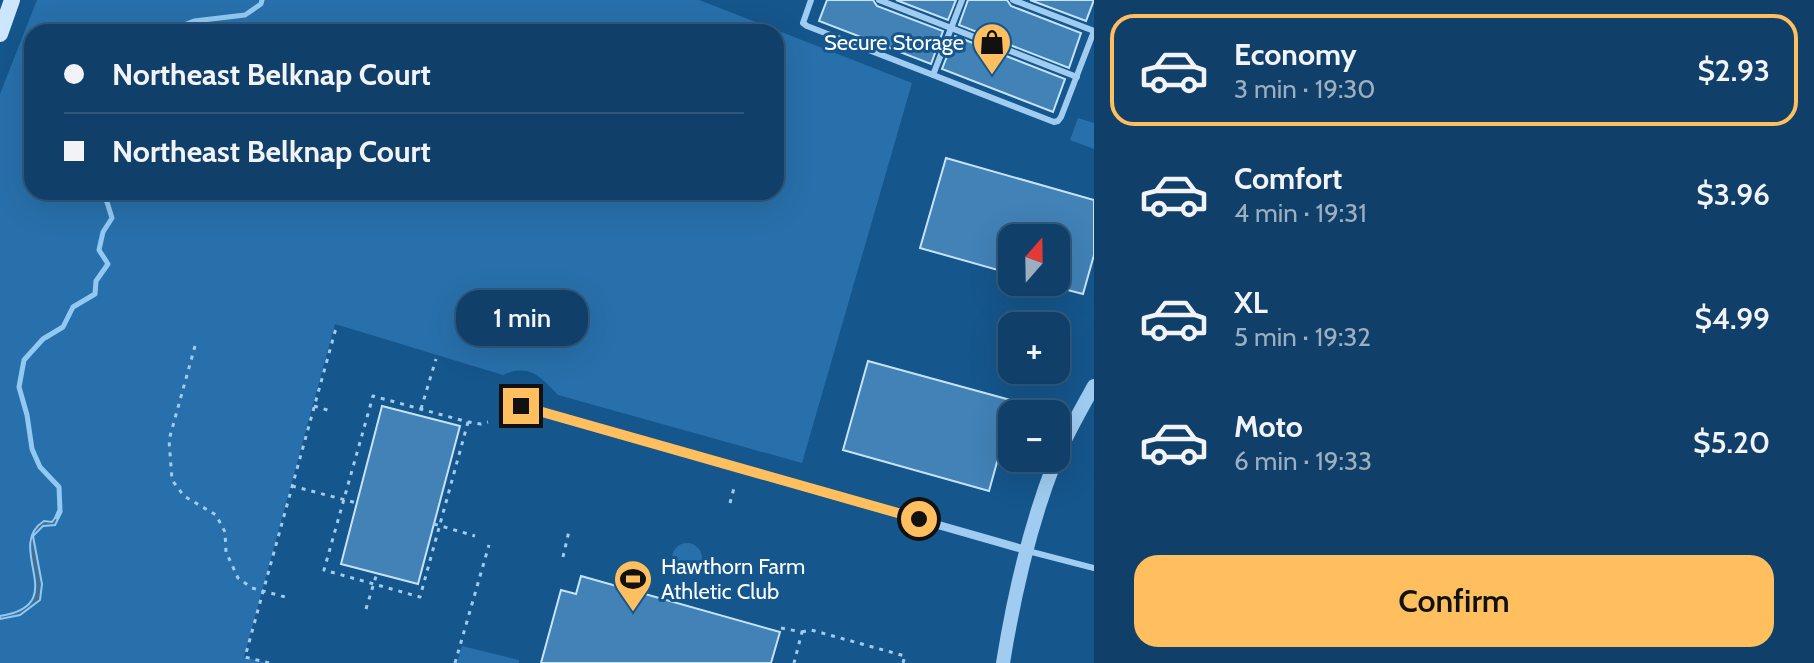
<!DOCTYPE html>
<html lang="en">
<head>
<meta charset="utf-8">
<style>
  body { margin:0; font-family:Cabin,sans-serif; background:#19476f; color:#f1f3f6; height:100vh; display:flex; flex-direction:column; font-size:30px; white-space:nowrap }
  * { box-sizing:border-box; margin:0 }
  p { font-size:26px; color:#9cafc0 }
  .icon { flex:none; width:44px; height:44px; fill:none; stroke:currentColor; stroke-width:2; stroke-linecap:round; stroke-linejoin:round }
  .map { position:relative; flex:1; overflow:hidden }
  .side { display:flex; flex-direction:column; background:#104069; width:720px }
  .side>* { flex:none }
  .hud { position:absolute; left:24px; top:24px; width:760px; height:176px; border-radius:24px; box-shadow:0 8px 32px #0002,0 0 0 2px #30597d; display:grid; align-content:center; height:176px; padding:0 40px; background:#104069 }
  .needle { width:52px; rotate:20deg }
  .buttons { position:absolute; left:998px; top:224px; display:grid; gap:16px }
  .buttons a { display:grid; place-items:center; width:72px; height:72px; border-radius:16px; background:#104069; box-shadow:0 8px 32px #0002,0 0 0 2px #30597d; font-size:40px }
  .end { position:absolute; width:36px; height:36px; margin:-18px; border:10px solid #ffbf5e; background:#111; box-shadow:0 0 0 4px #111 }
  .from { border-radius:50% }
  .bubble { position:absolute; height:56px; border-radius:24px; background:#104069; box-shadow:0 8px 32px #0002,0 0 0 2px #30597d; font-size:26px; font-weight:600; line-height:56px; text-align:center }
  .hud b { display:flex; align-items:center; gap:28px; height:76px; font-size:30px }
  .hud b+b { border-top:2px solid #30597d }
  .hud i { width:20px; height:20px; background:#f1f3f6 }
  ul { padding:14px 0 0; list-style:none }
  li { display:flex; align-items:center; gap:24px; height:112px; margin:0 16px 12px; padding:0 24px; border:4px solid transparent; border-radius:24px }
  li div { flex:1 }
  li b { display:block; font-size:30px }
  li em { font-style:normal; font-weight:600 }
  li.on { border-color:#ffbf5e }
  li>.icon { width:72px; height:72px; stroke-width:1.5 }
  .action { display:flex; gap:16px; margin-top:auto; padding:16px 40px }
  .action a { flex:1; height:92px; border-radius:24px; background:#ffbf5e; color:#111; font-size:32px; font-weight:600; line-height:92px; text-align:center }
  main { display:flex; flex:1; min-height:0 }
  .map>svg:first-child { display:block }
</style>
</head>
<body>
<main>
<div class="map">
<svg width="1094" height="663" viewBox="0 0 1094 663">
  <rect width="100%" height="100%" fill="#15568c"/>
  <g fill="#2870ab" fill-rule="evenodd">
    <path d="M37 0H699L912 83 802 463 558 395C541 377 529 363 503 375L335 324 244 657 266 663H0V619L20 615 40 599 42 584 33 536 43 526 55 525 58 514 52 522 44 521 29 540C34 577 49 608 0 616V94ZM32 32H776V192H32Z"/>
    <path d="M1078 118 1094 123V149L1070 140Z"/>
    <circle cx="687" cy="558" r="15"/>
    <path d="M462 646 519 660V663H457Z"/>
  </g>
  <path fill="#406f96" stroke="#91c9f2" stroke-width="2" d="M62 511 55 525 43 526 33 536 42 584 40 600 20 615 0 619V616C73 605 3 547 44 521L52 522 58 514Z"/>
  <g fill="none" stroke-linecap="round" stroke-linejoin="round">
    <g stroke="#91c9f2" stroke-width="5">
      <path d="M146 32 169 31 194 21 245 15 261 4 262 0"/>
      <path d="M57 517 60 510 59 487 40 467 32 449 27 415 19 387 24 360 43 339 63 327 73 307 95 294 96 281 108 264 99 250 103 232 112 218 107 202 100 192"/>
    </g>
  </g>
  <g fill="#4282b7" stroke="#c5e3fb" stroke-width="2">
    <path d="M827 0H873L877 6 943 31 931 64 819 21Z"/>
    <path d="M896 0H956L948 20Z"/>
    <path d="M968 0H1007L1011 6 1081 33 1069 68 959 25Z"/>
    <path d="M1030 0H1094L1086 21Z"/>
    <path d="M955 36 1065 79 1053 112 942 69Z"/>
    <path d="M946 158 1094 200V255L1083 294 1056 287V238H1012V274L920 248Z"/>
    <path d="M868 361 1014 401 989 491 843 450Z"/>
    <path d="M382 406 460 426 418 584 341 564Z"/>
    <path d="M581 576 780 632 771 663H541L561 590 576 594Z"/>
  </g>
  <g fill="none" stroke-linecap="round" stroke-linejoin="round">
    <g stroke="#9fccf0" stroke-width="3" stroke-dasharray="4 6" stroke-linecap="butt">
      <path d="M195 346 169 440 172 480 184 496 216 515 225 532 226 552 238 578 252 588 289 598"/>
      <path d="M314 406 331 411"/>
      <path d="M421 409 436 359"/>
      <path d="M468 422 420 597 324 570 373 396 468 422H469L481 424 488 422"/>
      <path d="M292 486 357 503"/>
      <path d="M730 503 734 488"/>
      <path d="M434 524 475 536"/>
      <path d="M563 557 569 531"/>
      <path d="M366 609 377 573"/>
      <path d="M781 628 802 632 794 663"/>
      <path d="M802 632 810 630 815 631 905 656 903 663"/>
      <path d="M269 663 245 657 336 328"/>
      <path d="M455 663 489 545"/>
    </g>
    <g stroke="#9fccf0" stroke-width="6">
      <path d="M811 0 803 23 807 26 1054 122 1058 121 1061 117 1094 31"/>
      <path d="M879 0 1077 77"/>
      <path d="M1013 0 1094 31"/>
      <path d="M933 75 962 0"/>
      <path d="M1028 551 1094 568"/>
    </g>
    <path stroke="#9fccf0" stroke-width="8" d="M521 406 1026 550"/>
    <path stroke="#9fccf0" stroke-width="14" d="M1003 663C1014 595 1029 528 1054 464 1065 437 1080 411 1094 386"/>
    <path stroke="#cde6fb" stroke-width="16" d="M0 34 12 0"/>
  </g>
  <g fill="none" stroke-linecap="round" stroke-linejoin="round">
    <path stroke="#ffbf5e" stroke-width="10" d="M521 406 919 519"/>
  </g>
  <defs>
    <symbol id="shop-pin" viewBox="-11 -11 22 30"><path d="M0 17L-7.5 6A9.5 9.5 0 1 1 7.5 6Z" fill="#ffbf5e" stroke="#15568c"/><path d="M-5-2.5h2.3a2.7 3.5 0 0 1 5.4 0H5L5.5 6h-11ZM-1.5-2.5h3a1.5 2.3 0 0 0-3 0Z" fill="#111"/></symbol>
    <symbol id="stadium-pin" viewBox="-11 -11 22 30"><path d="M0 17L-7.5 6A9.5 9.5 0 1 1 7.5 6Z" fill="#ffbf5e" stroke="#15568c"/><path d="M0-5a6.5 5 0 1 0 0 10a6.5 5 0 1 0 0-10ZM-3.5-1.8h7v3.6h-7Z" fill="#111"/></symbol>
  </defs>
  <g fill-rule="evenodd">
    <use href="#shop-pin" x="970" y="20" width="44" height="60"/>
    <use href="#stadium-pin" x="611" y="557" width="44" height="60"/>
  </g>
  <g text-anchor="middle" stroke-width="6" stroke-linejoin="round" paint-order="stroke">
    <g font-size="22" fill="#fff" stroke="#15568c" text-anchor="end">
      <text x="964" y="50">Secure Storage</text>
      <text x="661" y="574" text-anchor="start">Hawthorn Farm<tspan x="661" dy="25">Athletic Club</tspan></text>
    </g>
  </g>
</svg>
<div class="buttons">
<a><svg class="needle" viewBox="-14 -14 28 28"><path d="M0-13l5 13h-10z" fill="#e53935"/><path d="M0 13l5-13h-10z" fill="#9cafc0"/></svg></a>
<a>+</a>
<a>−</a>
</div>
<i class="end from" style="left:919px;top:519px"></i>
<i class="end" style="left:521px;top:406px"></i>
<div class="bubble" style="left:456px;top:290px;width:132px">1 min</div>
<div class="hud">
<b><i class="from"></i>Northeast Belknap Court</b>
<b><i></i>Northeast Belknap Court</b>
</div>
</div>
<section class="side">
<ul>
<li class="on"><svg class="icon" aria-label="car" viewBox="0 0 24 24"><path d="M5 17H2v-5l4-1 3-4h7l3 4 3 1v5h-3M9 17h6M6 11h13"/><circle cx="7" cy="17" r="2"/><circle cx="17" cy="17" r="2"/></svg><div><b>Economy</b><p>3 min · 19:30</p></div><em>$2.93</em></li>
<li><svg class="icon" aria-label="car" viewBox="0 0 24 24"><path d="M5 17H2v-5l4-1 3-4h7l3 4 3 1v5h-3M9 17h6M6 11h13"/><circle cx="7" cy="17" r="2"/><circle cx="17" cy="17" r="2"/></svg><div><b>Comfort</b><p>4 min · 19:31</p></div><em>$3.96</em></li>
<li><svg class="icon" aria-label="car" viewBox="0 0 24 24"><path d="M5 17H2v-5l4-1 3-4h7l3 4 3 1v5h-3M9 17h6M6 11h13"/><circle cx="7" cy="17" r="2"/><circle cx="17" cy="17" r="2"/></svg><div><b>XL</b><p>5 min · 19:32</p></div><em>$4.99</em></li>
<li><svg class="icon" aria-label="car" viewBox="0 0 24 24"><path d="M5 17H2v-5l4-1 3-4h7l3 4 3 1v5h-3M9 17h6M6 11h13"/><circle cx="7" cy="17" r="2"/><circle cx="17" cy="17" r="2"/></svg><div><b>Moto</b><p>6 min · 19:33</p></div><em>$5.20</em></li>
</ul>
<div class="action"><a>Confirm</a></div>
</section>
</main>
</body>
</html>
